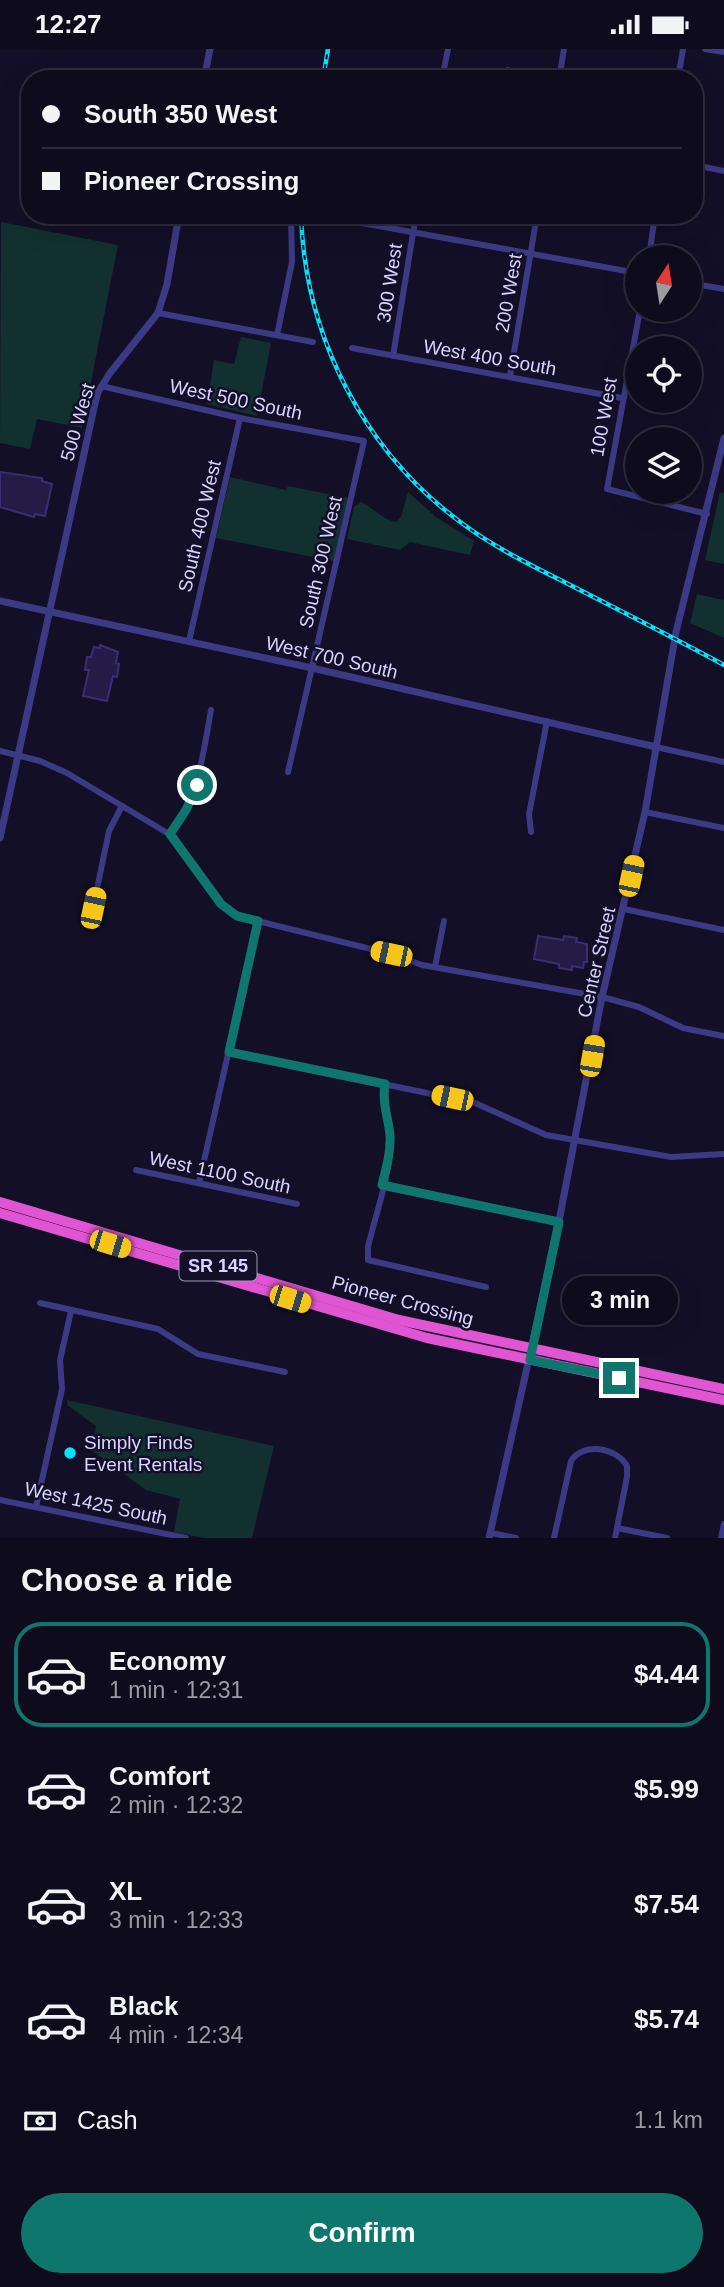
<!DOCTYPE html>
<html lang="en">
<head>
<meta charset="utf-8">
<style>
  body { margin:0; font-family:Helvetica,sans-serif; background:#1c1929; color:#f1f3f6; height:100vh; display:flex; flex-direction:column; font-size:26px; white-space:nowrap }
  * { box-sizing:border-box; margin:0 }
  p { font-size:23px; color:#9b9ba3 }
  .icon { flex:none; width:38px; height:38px; fill:none; stroke:currentColor; stroke-width:2; stroke-linecap:round; stroke-linejoin:round }
  .map { position:relative; height:1489px; overflow:hidden }
  .side { display:flex; flex-direction:column; background:#0e0b1c; flex:1 }
  .side>* { flex:none }
  .guide { position:absolute; left:21px; top:21px; width:682px; height:154px; border-radius:28px; box-shadow:0 7px 28px #0002,0 0 0 2px #2e2b3b; display:grid; align-content:center; height:154px; padding:0 21px; background:#0e0b1c }
  .needle { width:46px; rotate:12deg }
  .fabs { position:absolute; left:625px; top:196px; display:grid; gap:14px }
  .fabs a { display:grid; place-items:center; width:77px; height:77px; border-radius:50%; background:#0e0b1c; box-shadow:0 7px 28px #0002,0 0 0 2px #2e2b3b; font-size:35px }
  .end { position:absolute; width:32px; height:32px; margin:-16px; border:9px solid #0f766e; background:#fff; box-shadow:0 0 0 4px #fff }
  .from { border-radius:50% }
  .bubble { position:absolute; height:49px; border-radius:24px; background:#0e0b1c; box-shadow:0 7px 28px #0002,0 0 0 2px #2e2b3b; font-size:23px; font-weight:800; line-height:49px; text-align:center }
  .car { position:absolute; width:21px; height:42px; margin:-21px -10px; border-radius:9px; box-shadow:0 0 5px 2px #0007; background:linear-gradient(#f5c518 24%,#345 0 40%,#f5c518 0 76%,#345 0 86%,#f5c518 0) }
  .guide b { display:flex; align-items:center; gap:24px; height:66px; font-size:26px }
  .guide b+b { border-top:2px solid #2e2b3b }
  .guide i { width:18px; height:18px; background:#f1f3f6 }
  ul { padding:0; list-style:none }
  li { display:flex; align-items:center; gap:21px; height:105px; margin:0 14px 10px; padding:0 7px; border:4px solid transparent; border-radius:28px }
  li div { flex:1 }
  li b { display:block; font-size:26px }
  li em { font-style:normal; font-weight:800 }
  li.active { border-color:#0f766e }
  li>.icon { width:63px; height:63px; stroke-width:1.5 }
  h2 { padding:0 21px; font-size:32px; line-height:84px }
  .pay { display:flex; align-items:center; gap:18px; height:77px; padding:0 21px; font-size:26px }
  .pay p { margin-inline-start:auto }
  .cta { display:flex; gap:14px; margin-top:auto; padding:14px 21px }
  .cta a { flex:1; height:80px; border-radius:42px; background:#0f766e; color:#fff; font-size:28px; font-weight:800; line-height:80px; text-align:center }
  .status { display:flex; justify-content:space-between; align-items:center; height:49px; padding:0 35px; background:#0e0b1c; direction:ltr }
  .status svg { height:19px; fill:currentColor }
  .map>svg:first-child { display:block }
</style>
</head>
<body>
<div class="status"><b>12:27</b><svg viewBox="0 0 49 12"><path d="M0 12V9h3v3zM5 12V6h3v6zM10 12V3h3v9zM15 12V0h3v12zM26 1h20v11H26zM47 4h2v5h-2z"/></svg></div>
<div class="map">
<svg width="724" height="1489" viewBox="0 0 724 1489">
  <rect width="100%" height="100%" fill="#130f26"/>
  <g fill="#12302f">
    <path d="M1 173 118 196 82 379 37 370 30 400 0 394Z"/>
    <path d="M241 288 271 294 257 367 207 355 214 311 234 315Z"/>
    <path d="M230 428 286 441 288 437 348 449 334 512 216 489Z"/>
    <path d="M408 443 436 468 474 492 470 506 410 493 400 501 347 490 354 458 361 453C374 459 381 470 396 473L401 468Z"/>
    <path d="M720 443 724 444V515L705 511Z"/>
    <path d="M697 545 724 551V589L690 574Z"/>
    <path d="M67 1351 274 1397 252 1489H204L174 1483 180 1450 146 1441 91 1401 96 1377 67 1356Z"/>
  </g>
  <g fill="#241b47" stroke="#3b2d73" stroke-width="2">
    <path d="M507 19 539 25V30H505Z"/>
    <path d="M0 423 42 429V432L52 435 45 467 35 465 34 468 0 458Z"/>
    <path d="M100 596 118 603 116 614 119 615 117 628 113 627 107 652 83 647 89 621H85L87 608H91L94 598 100 599Z"/>
    <path d="M538 887 563 891 564 887 577 889 576 893 587 895V913H584L583 919 572 917V921L559 919V915L534 910Z"/>
  </g>
  <g fill="none" stroke-linecap="round" stroke-linejoin="round">
    <g stroke="#3d3a85" stroke-width="6">
      <path d="M705 0 724 3"/>
      <path d="M205 27 217 30"/>
      <path d="M442 30 448 0"/>
      <path d="M559 30 564 0"/>
      <path d="M678 30 683 0"/>
      <path d="M695 116 724 122"/>
      <path d="M329 168 637 224"/>
      <path d="M649 208 655 166"/>
      <path d="M690 234 724 240"/>
      <path d="M640 261 607 440 707 465"/>
      <path d="M158 264 313 293"/>
      <path d="M277 286 292 213 291 166"/>
      <path d="M352 299 622 349"/>
      <path d="M393 307 416 166"/>
      <path d="M510 327 537 166"/>
      <path d="M101 337 240 369 364 392 288 723"/>
      <path d="M189 592 240 369"/>
      <path d="M656 698 724 713"/>
      <path d="M0 702 40 712 67 724 169 785 221 855 237 867 391 905 422 916 602 948 639 958 683 979 723 987"/>
      <path d="M645 763 724 779"/>
      <path d="M531 783 529 765 547 672"/>
      <path d="M169 785C199 750 203 705 211 661"/>
      <path d="M624 860 724 881"/>
      <path d="M92 864 109 782 122 757"/>
      <path d="M435 918 444 872"/>
      <path d="M229 1003 475 1054 546 1086 671 1108 724 1105"/>
      <path d="M385 1035C381 1057 390 1074 390 1095 390 1127 375 1167 368 1198V1211L486 1238"/>
      <path d="M136 1121 297 1155"/>
      <path d="M199 1134 258 872"/>
      <path d="M382 1136 559 1173"/>
      <path d="M40 1254 158 1280 198 1305 285 1323"/>
      <path d="M0 1451 186 1489"/>
      <path d="M36 1458 62 1340 60 1311 71 1262"/>
      <path d="M617 1479 667 1489"/>
      <path d="M491 1484 516 1489"/>
      <path d="M554 1489 571 1412C583 1393 616 1398 627 1417V1428L615 1489"/>
      <path d="M721 1489 724 1475"/>
    </g>
    <g stroke="#3d3a85" stroke-width="7">
      <path d="M204 30 210 0"/>
      <path d="M0 552 312 619 656 698"/>
      <path d="M0 789 94 359 98 343 110 324 158 264 167 235 179 166"/>
      <path d="M489 1489 555 1193 602 948 645 763 676 583 724 389"/>
    </g>
    <g stroke="#e055d1" stroke-width="10">
      <path d="M0 1153 399 1271 724 1340"/>
      <path d="M0 1164 427 1289 724 1351"/>
    </g>
    <defs>
      <g id="rail">
        <path d="M323 30 328 0"/>
        <path d="M301 166C305 288 364 403 463 475 498 501 539 520 578 540 627 565 676 590 724 616"/>
      </g>
    </defs>
    <use href="#rail" stroke="#00e5ff" stroke-width="4.5"/>
    <use href="#rail" stroke="#130f26" stroke-width="2" stroke-dasharray="5" stroke-linecap="butt"/>
  </g>
  <g fill="none" stroke-linecap="round" stroke-linejoin="round">
    <path stroke="#0f766e" stroke-width="9" d="M197 736 186 761 170 785 221 855 237 867 258 872 229 1003 385 1035C382 1054 388 1068 390 1086 391 1103 386 1120 382 1136L559 1173 530 1311 619 1329"/>
  </g>
  <circle fill="#00e5ff" stroke="#130f26" stroke-width="2.5" cx="70" cy="1404" r="7"/>
  <g text-anchor="middle" stroke-width="5" stroke-linejoin="round" paint-order="stroke">
    <rect fill="#130f26" stroke="#9e99be" stroke-width="2" x="179.5" y="1202.5" width="77" height="29" rx="5"/>
    <g font-size="18" font-weight="bold" fill="#d9d4ff">
      <text x="218" y="1223">SR 145</text>
    </g>
    <g font-size="19" fill="#d9d4ff" stroke="#130f26">
      <text transform="translate(389 234) rotate(-81)" y="7">300 West</text>
      <text transform="translate(508 244) rotate(-80)" y="7">200 West</text>
      <text transform="translate(490 308) rotate(10)" y="7">West 400 South</text>
      <text transform="translate(236 350) rotate(12)" y="7">West 500 South</text>
      <text transform="translate(603 368) rotate(-80)" y="7">100 West</text>
      <text transform="translate(77 373) rotate(-74)" y="7">500 West</text>
      <text transform="translate(199 477) rotate(-77)" y="7">South 400 West</text>
      <text transform="translate(320 513) rotate(-77)" y="7">South 300 West</text>
      <text transform="translate(332 608) rotate(13)" y="7">West 700 South</text>
      <text transform="translate(596 913) rotate(-77)" y="7">Center Street</text>
      <text transform="translate(220 1123) rotate(12)" y="7">West 1100 South</text>
      <text transform="translate(403 1251) rotate(15)" y="7">Pioneer Crossing</text>
      <text transform="translate(96 1454) rotate(12)" y="7">West 1425 South</text>
    </g>
    <g font-size="19" fill="#d9d4ff" stroke="#130f26" text-anchor="start">
      <text x="84" y="1400">Simply Finds<tspan x="84" dy="22">Event Rentals</tspan></text>
    </g>
  </g>
</svg>
<div class="fabs">
<a><svg class="needle" viewBox="-14 -14 28 28"><path d="M0-13l5 13h-10z" fill="#e53935"/><path d="M0 13l5-13h-10z" fill="#9b9ba3"/></svg></a>
<a><svg class="icon" aria-label="locate" viewBox="0 0 24 24"><circle cx="12" cy="12" r="6"/><path d="M12 2v4M12 18v4M2 12h4M18 12h4"/></svg></a>
<a><svg class="icon" aria-label="layers" viewBox="0 0 24 24"><path d="M12 4l9 5-9 5-9-5zM3 14l9 5 9-5"/></svg></a>
</div>
<i class="end from" style="left:197px;top:736px"></i>
<i class="end" style="left:619px;top:1329px"></i>
<div class="bubble" style="left:562px;top:1227px;width:116px">3 min</div>
<i class="car" style="left:631px;top:827px;rotate:12deg"></i>
<i class="car" style="left:93px;top:859px;rotate:12deg"></i>
<i class="car" style="left:391px;top:905px;rotate:282deg"></i>
<i class="car" style="left:592px;top:1007px;rotate:10deg"></i>
<i class="car" style="left:452px;top:1049px;rotate:282deg"></i>
<i class="car" style="left:110px;top:1195px;rotate:107deg"></i>
<i class="car" style="left:290px;top:1250px;rotate:107deg"></i>
<div class="guide">
<b><i class="from"></i>South 350 West</b>
<b><i></i>Pioneer Crossing</b>
</div>
</div>
<section class="side">
<h2>Choose a ride</h2>
<ul>
<li class="active"><svg class="icon" aria-label="car" viewBox="0 0 24 24"><path d="M5 17H2v-5l4-1 3-4h7l3 4 3 1v5h-3M9 17h6M6 11h13"/><circle cx="7" cy="17" r="2"/><circle cx="17" cy="17" r="2"/></svg><div><b>Economy</b><p>1 min · 12:31</p></div><em>$4.44</em></li>
<li><svg class="icon" aria-label="car" viewBox="0 0 24 24"><path d="M5 17H2v-5l4-1 3-4h7l3 4 3 1v5h-3M9 17h6M6 11h13"/><circle cx="7" cy="17" r="2"/><circle cx="17" cy="17" r="2"/></svg><div><b>Comfort</b><p>2 min · 12:32</p></div><em>$5.99</em></li>
<li><svg class="icon" aria-label="car" viewBox="0 0 24 24"><path d="M5 17H2v-5l4-1 3-4h7l3 4 3 1v5h-3M9 17h6M6 11h13"/><circle cx="7" cy="17" r="2"/><circle cx="17" cy="17" r="2"/></svg><div><b>XL</b><p>3 min · 12:33</p></div><em>$7.54</em></li>
<li><svg class="icon" aria-label="car" viewBox="0 0 24 24"><path d="M5 17H2v-5l4-1 3-4h7l3 4 3 1v5h-3M9 17h6M6 11h13"/><circle cx="7" cy="17" r="2"/><circle cx="17" cy="17" r="2"/></svg><div><b>Black</b><p>4 min · 12:34</p></div><em>$5.74</em></li>
</ul>
<div class="pay"><svg class="icon" aria-label="cash" viewBox="0 0 24 24"><path d="M3 7h18v10H3z"/><circle cx="12" cy="12" r="2"/></svg>Cash<p>1.1 km</p></div>
<div class="cta"><a>Confirm</a></div>
</section>
</body>
</html>
